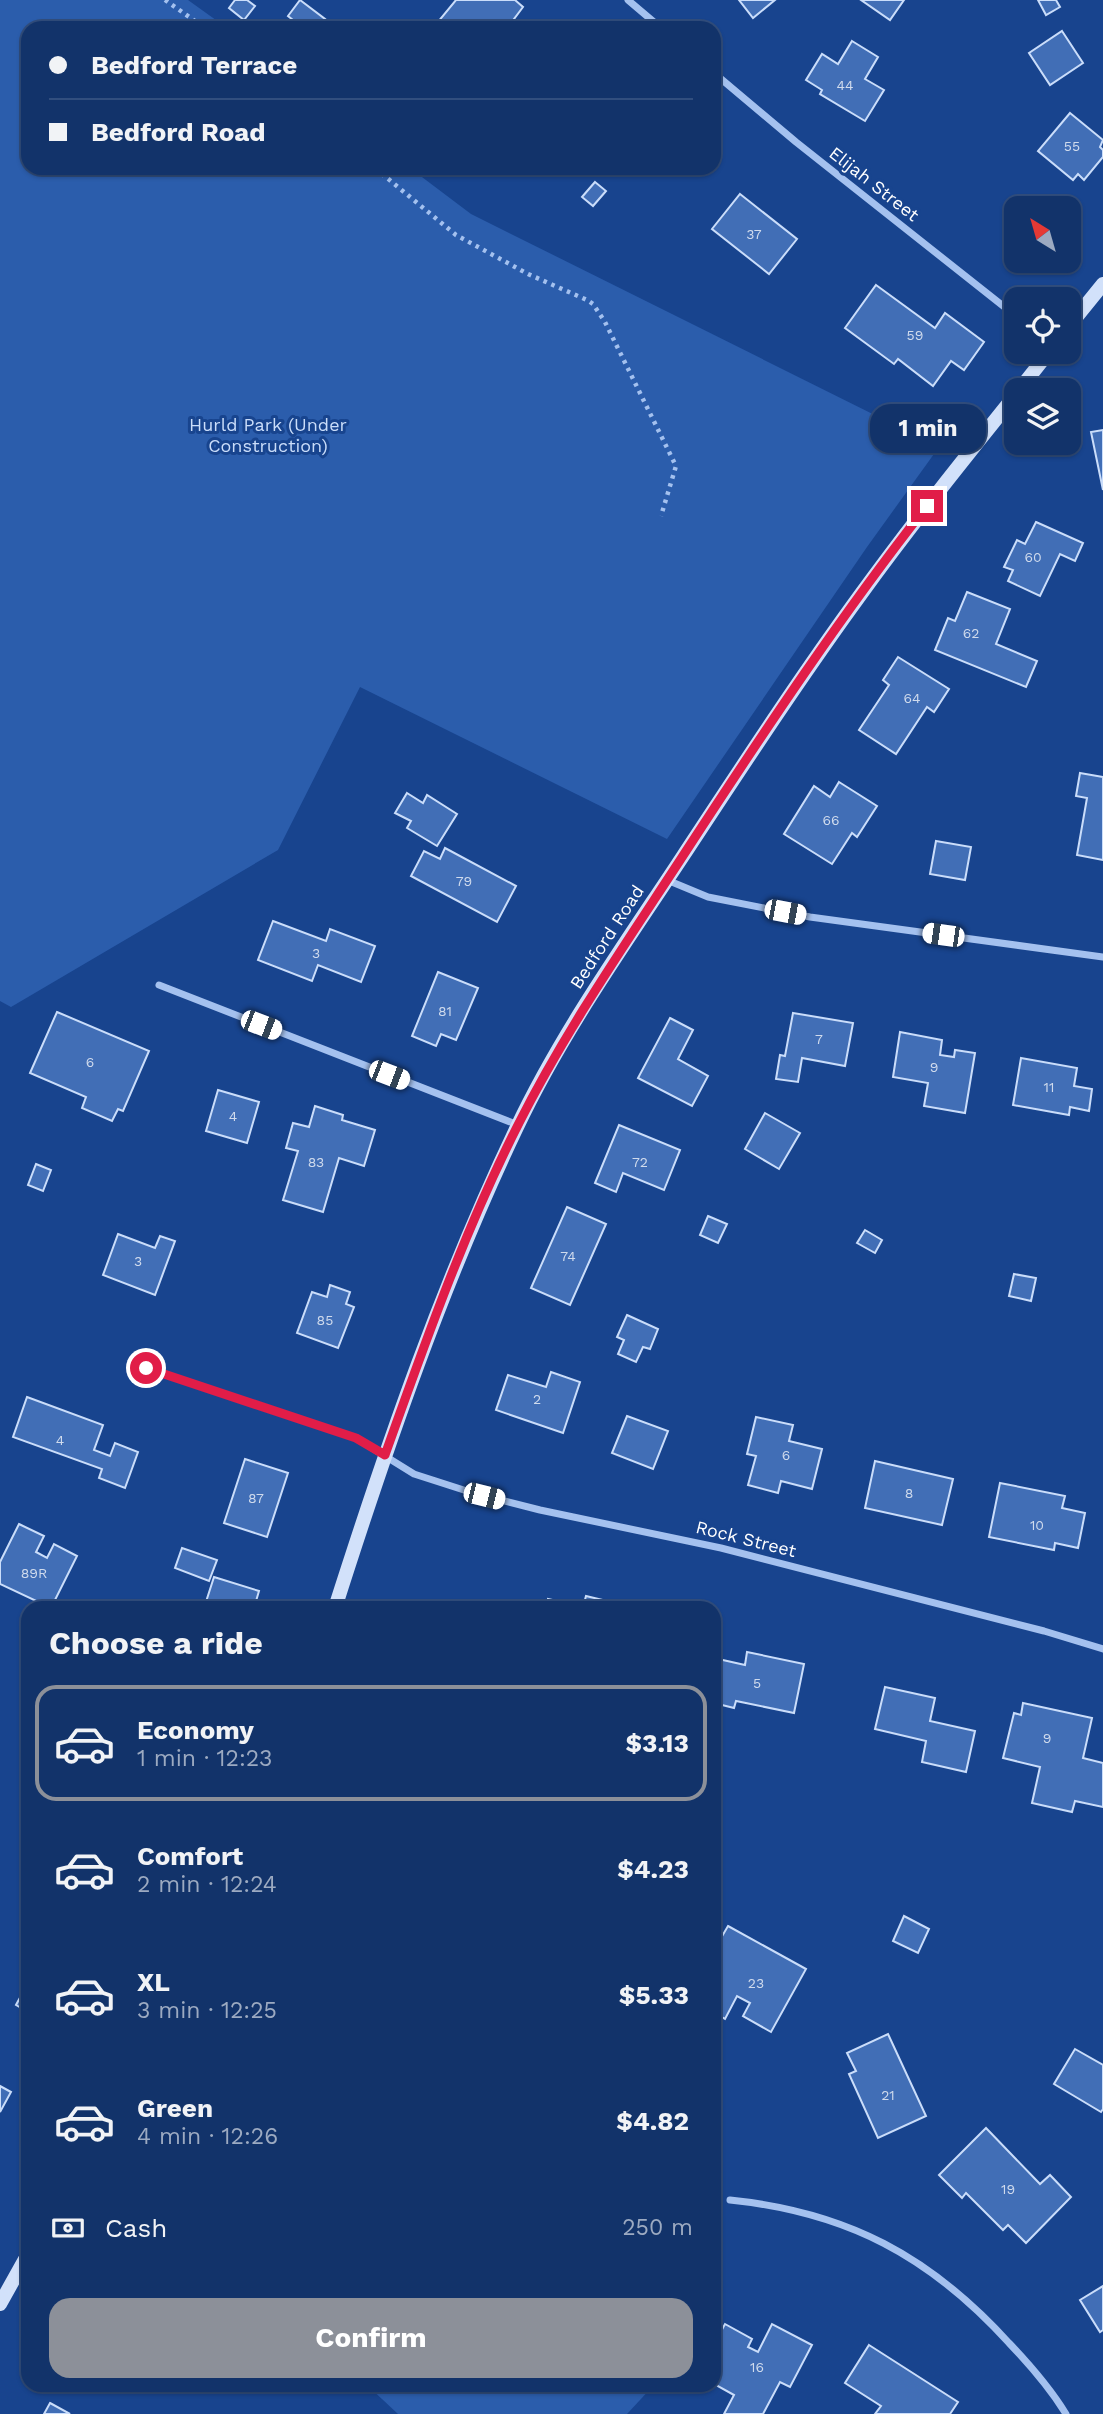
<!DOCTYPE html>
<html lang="en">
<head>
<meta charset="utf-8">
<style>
  body { margin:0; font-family:"Work Sans",sans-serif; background:#1b3b70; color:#f1f3f6; height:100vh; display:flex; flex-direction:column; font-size:26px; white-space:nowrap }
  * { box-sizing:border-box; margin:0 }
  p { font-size:23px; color:#9caac1 }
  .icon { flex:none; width:38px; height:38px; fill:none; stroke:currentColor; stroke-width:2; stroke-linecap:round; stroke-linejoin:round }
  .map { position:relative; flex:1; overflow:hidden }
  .drawer { position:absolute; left:21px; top:1601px; width:700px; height:791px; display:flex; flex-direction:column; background:#12336a; border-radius:21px; box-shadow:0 2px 5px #0004,0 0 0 2px #314e7e }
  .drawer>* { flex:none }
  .banner { position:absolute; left:21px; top:21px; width:700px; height:154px; border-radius:21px; box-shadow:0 2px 5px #0004,0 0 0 2px #314e7e; display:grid; align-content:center; height:154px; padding:0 28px; background:#12336a }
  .needle { width:46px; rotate:323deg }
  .tools { position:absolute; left:1004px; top:196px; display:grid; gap:14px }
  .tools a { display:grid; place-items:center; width:77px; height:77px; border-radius:14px; background:#12336a; box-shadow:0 2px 5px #0004,0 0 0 2px #314e7e; font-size:35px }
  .end { position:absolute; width:32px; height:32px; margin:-16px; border:9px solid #e11d48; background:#fff; box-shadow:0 0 0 4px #fff }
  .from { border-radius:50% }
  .bubble { position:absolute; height:49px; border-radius:21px; background:#12336a; box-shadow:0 2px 5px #0004,0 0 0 2px #314e7e; font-size:23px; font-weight:700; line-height:49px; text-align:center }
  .car { position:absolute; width:21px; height:42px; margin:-21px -10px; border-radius:9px; box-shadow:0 0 5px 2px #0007; background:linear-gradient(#fff 24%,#345 0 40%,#fff 0 76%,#345 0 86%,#fff 0) }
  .banner b { display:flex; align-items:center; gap:24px; height:66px; font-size:26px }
  .banner b+b { border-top:2px solid #314e7e }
  .banner i { width:18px; height:18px; background:#f1f3f6 }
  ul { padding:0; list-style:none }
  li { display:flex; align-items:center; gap:21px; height:116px; margin:0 14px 10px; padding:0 14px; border:4px solid transparent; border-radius:21px }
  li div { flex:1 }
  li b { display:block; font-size:26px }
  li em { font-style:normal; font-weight:700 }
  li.active { border-color:#8c9099 }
  li>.icon { width:63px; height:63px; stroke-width:1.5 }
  h2 { padding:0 28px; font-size:32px; line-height:84px }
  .pay { display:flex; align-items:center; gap:18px; height:77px; padding:0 28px; font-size:26px }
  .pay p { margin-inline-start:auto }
  .button { display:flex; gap:14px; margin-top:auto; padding:14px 28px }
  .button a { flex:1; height:80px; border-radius:21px; background:#8c9099; color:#fff; font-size:28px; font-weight:700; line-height:80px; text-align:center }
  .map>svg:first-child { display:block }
</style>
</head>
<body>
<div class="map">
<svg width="1103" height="2414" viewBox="0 0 1103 2414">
  <rect width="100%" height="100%" fill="#18448e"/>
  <g fill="#2b5dac">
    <path d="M0 0H188L227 28H28V168H410L471 214 939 447 867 547 667 839 360 687 278 850 11 1007 0 1001Z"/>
    <path d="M367 2385H653V2386L627 2414H398Z"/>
  </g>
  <g fill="#416eb6" stroke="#caddfa" stroke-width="2">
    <path d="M235 0H247L255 6 244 20 229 8Z"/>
    <path d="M300 0 325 19 317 28H303L288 16Z"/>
    <path d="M456 0H515L523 7 508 27 500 21 493 28H440L442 27 437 23Z"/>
    <path d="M739 0H775L753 18Z"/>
    <path d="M861 0H904L890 20Z"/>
    <path d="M1038 0H1056L1060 7 1046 15Z"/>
    <path d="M1062 31 1083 63 1050 85 1029 53Z"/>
    <path d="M852 41 878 57 865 79 884 90 865 121 820 94 822 90 806 80 822 54 838 64Z"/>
    <path d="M1070 113 1103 140 1100 147 1103 150V157L1084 180 1078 174 1073 180 1038 151Z"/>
    <path d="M595 182 606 191 593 206 582 197Z"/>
    <path d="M740 194 797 239 769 274 712 229Z"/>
    <path d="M876 285 935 328 945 313 984 342 964 370 951 361 933 386 898 359 894 364 845 328Z"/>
    <path d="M1103 430V490L1091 432Z"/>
    <path d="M1036 522 1083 543 1075 561 1060 554 1040 596 1008 581 1013 570 1004 567 1017 540 1025 544Z"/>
    <path d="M967 592 1010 609 996 644 1037 661 1026 687 935 650 948 618 955 621Z"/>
    <path d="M898 657 949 689 934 712 927 707 896 754 859 730 889 685 883 680Z"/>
    <path d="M1080 773 1103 777V860L1077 855 1087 798 1076 796Z"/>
    <path d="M839 782 877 806 857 837 852 833 832 864 784 834 814 786 830 797Z"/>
    <path d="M407 793 423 803 427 795 457 814 437 846 407 828 411 821 395 813Z"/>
    <path d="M936 841 971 847 965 880 930 874Z"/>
    <path d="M445 848 516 886 497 922 411 876 424 851 440 859Z"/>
    <path d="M273 921 326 941 330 929 375 946 361 982 318 965 312 981 258 960Z"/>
    <path d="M438 972 478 988 456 1040 441 1034 436 1046 412 1036Z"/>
    <path d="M57 1012 149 1051 123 1111 118 1109 112 1121 82 1108 86 1097 30 1073Z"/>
    <path d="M793 1013 853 1023 845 1066 802 1058 798 1082 776 1079 780 1055 785 1056Z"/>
    <path d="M670 1018 693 1030 678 1059 708 1076 692 1106 638 1078Z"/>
    <path d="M900 1032 942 1040 940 1055 954 1057 955 1050 975 1053 965 1113 924 1106 928 1083 893 1077Z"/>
    <path d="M1021 1058 1077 1068 1074 1086 1092 1089 1089 1111 1070 1107 1069 1115 1013 1105Z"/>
    <path d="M218 1090 259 1102 247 1143 206 1131Z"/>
    <path d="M315 1106 343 1115 342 1120 375 1130 364 1166 339 1158 323 1212 283 1200 298 1151 286 1148 293 1123 309 1127Z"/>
    <path d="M765 1113 800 1133 779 1169 745 1149Z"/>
    <path d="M619 1125 680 1150 664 1190 623 1173 616 1192 595 1183Z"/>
    <path d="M36 1164 51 1170 43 1191 28 1185Z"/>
    <path d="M567 1207 606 1224 570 1305 531 1288Z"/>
    <path d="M708 1216 727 1224 718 1243 700 1235Z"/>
    <path d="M865 1230 882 1240 875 1253 857 1243Z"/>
    <path d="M118 1234 155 1248 160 1236 175 1241 155 1295 103 1275Z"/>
    <path d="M1014 1274 1036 1278 1031 1301 1009 1296Z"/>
    <path d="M330 1285 350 1292 346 1304 354 1307 338 1348 297 1333 312 1292 327 1297Z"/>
    <path d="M627 1315 658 1329 650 1349 643 1347 636 1362 618 1354 624 1340 617 1337Z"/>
    <path d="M551 1372 580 1382 563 1433 496 1410 508 1375 546 1387Z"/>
    <path d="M27 1397 103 1425 94 1450 110 1456 115 1443 138 1452 125 1488 99 1478 102 1469 13 1437Z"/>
    <path d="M627 1416 668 1431 653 1469 612 1453Z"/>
    <path d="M756 1417 793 1425 789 1441 822 1449 812 1489 781 1481 778 1493 748 1485 756 1456 747 1454Z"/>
    <path d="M245 1459 288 1473 267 1537 224 1523Z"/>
    <path d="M875 1461 953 1479 942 1525 865 1508Z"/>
    <path d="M1000 1483 1065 1496 1062 1508 1085 1513 1078 1548 1055 1543 1054 1550 989 1537Z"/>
    <path d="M19 1524 44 1536 36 1552 47 1558 54 1544 77 1556 51 1608 0 1584V1562Z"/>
    <path d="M182 1548 217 1560 209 1581 175 1568Z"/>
    <path d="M214 1577 259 1591 254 1608H204Z"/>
    <path d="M586 1596 636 1608H546L548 1599 583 1607Z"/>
    <path d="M747 1652 804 1664 794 1713 736 1701 734 1708 714 1703V1658L745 1665Z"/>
    <path d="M885 1687 935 1698 930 1721 975 1731 966 1772 922 1762 926 1741 875 1729Z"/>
    <path d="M1023 1703 1092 1718 1083 1758 1103 1763V1807L1075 1801 1072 1812 1032 1803 1040 1767 1003 1758 1014 1713 1021 1715Z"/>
    <path d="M904 1916 929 1929 918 1953 893 1941Z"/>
    <path d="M728 1926 806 1969 771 2032 743 2016 750 2003 737 1996 725 2019 714 2013V1950Z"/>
    <path d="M28 1983V2012L16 2005Z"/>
    <path d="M888 2034 926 2116 878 2138 849 2074 856 2071 847 2053Z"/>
    <path d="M1075 2049 1103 2065V2109L1101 2112 1054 2084Z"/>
    <path d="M0 2086 11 2092 0 2112Z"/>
    <path d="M986 2128 1040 2184 1050 2175 1071 2197 1026 2243 1008 2225 1003 2230 966 2193 962 2198 939 2175Z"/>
    <path d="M1103 2286V2330L1100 2332 1080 2300Z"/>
    <path d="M725 2324 752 2339 748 2347 758 2352 772 2324 812 2345 790 2387 780 2382 763 2414H724L734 2395 714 2384V2332L719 2335Z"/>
    <path d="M869 2345 958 2402 950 2414H875L881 2406 845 2383Z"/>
    <path d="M50 2403 70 2414H44Z"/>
  </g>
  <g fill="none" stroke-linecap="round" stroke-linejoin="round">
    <g stroke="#a4c1ef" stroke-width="4.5" stroke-dasharray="3.5 5" stroke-linecap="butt">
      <path d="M165 0 205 28"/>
      <path d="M375 168 456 235 528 274 587 300 593 304 605 322 676 466 661 516"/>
    </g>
    <g stroke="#a4c1ef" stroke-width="7">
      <path d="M628 0 661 28"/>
      <path d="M714 73 796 142 1017 317"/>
      <path d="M667 880 708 897 810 917 1103 957"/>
      <path d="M159 985 518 1125"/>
      <path d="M146 1368 356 1438 414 1474 470 1492 540 1510 721 1548 1044 1631 1103 1649"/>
      <path d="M730 2200C847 2212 930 2256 1009 2343 1030 2365 1050 2388 1066 2414"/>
    </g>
    <g stroke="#d2e1fa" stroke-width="14">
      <path d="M1069 326 1103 284"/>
      <path d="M1019 390 1049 352"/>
      <path d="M335 1608C387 1445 443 1282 517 1127 562 1032 625 944 683 856 741 768 799 679 861 594 911 525 964 459 1017 393"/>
      <path d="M0 2304 28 2254"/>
    </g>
  </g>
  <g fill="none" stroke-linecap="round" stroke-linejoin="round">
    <path stroke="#e11d48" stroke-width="9" d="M146 1368 356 1438 385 1455C425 1343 465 1229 519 1123 568 1026 631 936 690 845 765 730 842 614 927 506"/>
  </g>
  <g text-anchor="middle" stroke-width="6" stroke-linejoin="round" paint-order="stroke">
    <g font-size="14" fill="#d0dbed">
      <text x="845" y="90">44</text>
      <text x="1072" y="151">55</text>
      <text x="754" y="239">37</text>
      <text x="915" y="340">59</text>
      <text x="1033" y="562">60</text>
      <text x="971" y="638">62</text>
      <text x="912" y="703">64</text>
      <text x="831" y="825">66</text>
      <text x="464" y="886">79</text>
      <text x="316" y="958">3</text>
      <text x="445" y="1016">81</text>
      <text x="819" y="1044">7</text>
      <text x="90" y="1067">6</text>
      <text x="934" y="1072">9</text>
      <text x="1049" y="1092">11</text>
      <text x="233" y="1121">4</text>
      <text x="316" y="1167">83</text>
      <text x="640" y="1167">72</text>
      <text x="568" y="1261">74</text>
      <text x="138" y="1266">3</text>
      <text x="325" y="1325">85</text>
      <text x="537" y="1404">2</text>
      <text x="60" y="1445">4</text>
      <text x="786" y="1460">6</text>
      <text x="909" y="1498">8</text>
      <text x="256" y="1503">87</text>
      <text x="1037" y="1530">10</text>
      <text x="34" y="1578">89R</text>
      <text x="757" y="1688">5</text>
      <text x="1047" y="1743">9</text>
      <text x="756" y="1988">23</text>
      <text x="888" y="2100">21</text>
      <text x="1008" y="2194">19</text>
      <text x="757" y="2372">16</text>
    </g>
    <g font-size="18" fill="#fff" stroke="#18448e">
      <text transform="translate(874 184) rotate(38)" y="6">Elijah Street</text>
      <text transform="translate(607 937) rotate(-57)" y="6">Bedford Road</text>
      <text transform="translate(746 1539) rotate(14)" y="6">Rock Street</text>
    </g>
    <g font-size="18" fill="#caddfa" stroke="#18448e">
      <text x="268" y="431">Hurld Park (Under<tspan x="268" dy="21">Construction)</tspan></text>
    </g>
  </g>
</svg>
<div class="tools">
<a><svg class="needle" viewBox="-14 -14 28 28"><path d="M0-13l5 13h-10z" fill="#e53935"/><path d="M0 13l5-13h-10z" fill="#9caac1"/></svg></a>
<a><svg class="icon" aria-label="locate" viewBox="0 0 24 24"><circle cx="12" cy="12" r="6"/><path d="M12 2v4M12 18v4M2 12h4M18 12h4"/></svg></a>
<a><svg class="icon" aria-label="layers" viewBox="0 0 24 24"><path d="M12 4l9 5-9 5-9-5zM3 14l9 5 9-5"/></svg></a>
</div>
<i class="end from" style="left:146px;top:1368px"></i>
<i class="end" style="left:927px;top:506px"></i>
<div class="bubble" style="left:870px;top:404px;width:116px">1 min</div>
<i class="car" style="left:785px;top:912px;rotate:101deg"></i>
<i class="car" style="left:943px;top:935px;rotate:278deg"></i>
<i class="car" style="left:261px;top:1025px;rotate:111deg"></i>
<i class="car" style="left:389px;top:1075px;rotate:111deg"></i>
<i class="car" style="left:484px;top:1496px;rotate:104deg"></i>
<div class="banner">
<b><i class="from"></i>Bedford Terrace</b>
<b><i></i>Bedford Road</b>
</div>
<section class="drawer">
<h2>Choose a ride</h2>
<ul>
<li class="active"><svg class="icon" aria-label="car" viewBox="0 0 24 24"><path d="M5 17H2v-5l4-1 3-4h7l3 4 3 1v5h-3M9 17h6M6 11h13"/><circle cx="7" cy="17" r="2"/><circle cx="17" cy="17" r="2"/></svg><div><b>Economy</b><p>1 min · 12:23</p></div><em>$3.13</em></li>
<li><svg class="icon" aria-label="car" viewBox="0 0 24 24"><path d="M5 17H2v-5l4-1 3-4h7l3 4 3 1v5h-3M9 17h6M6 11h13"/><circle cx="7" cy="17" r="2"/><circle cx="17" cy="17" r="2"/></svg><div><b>Comfort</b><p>2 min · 12:24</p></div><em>$4.23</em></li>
<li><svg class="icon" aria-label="car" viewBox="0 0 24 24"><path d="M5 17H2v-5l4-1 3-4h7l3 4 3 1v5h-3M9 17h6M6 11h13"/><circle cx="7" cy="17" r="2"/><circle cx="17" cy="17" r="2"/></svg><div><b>XL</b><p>3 min · 12:25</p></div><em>$5.33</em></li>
<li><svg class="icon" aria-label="car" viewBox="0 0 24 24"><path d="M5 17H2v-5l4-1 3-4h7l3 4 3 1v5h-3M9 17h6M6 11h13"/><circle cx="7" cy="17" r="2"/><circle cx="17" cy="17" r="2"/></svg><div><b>Green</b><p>4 min · 12:26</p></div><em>$4.82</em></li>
</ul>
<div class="pay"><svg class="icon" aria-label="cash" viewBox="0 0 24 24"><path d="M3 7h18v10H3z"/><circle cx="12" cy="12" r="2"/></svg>Cash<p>250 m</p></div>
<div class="button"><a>Confirm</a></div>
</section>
</div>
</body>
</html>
